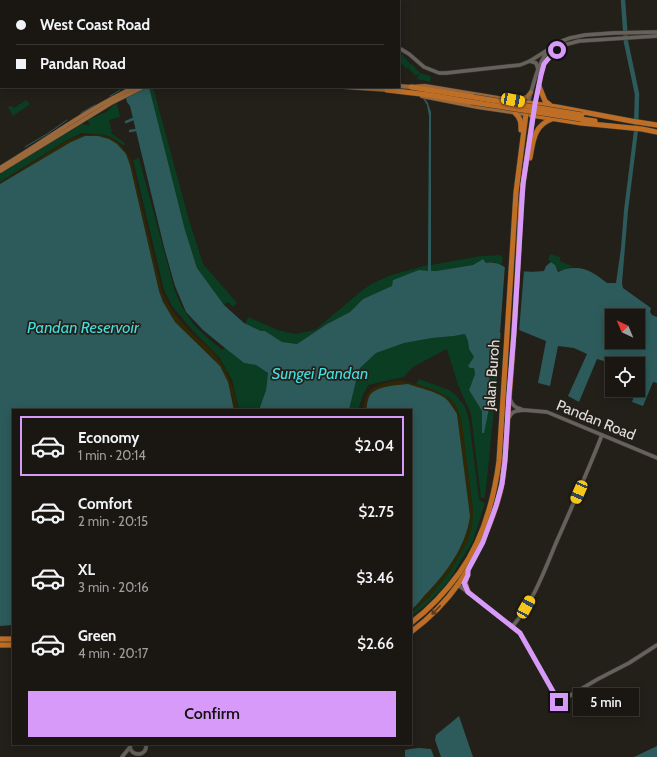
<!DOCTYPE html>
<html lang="en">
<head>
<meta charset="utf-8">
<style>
  body { margin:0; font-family:Cabin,sans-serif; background:#23201c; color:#f1f3f6; height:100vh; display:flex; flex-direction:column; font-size:15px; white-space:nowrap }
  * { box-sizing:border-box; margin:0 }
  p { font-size:13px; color:#9f9fa0 }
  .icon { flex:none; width:22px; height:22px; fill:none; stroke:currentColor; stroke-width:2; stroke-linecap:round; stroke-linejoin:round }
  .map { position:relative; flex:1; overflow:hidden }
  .sheet { position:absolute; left:12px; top:409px; width:400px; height:336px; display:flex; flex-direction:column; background:#1a1713; border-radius:0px; box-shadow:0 2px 10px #0003,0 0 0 1px #383633 }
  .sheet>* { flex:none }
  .top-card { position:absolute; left:0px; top:0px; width:400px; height:88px; box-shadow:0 2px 10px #0003,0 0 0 1px #383633; display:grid; align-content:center; height:88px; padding:0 16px; background:#1a1713 }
  .needle { width:26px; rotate:316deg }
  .buttons { position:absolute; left:605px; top:309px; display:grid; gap:8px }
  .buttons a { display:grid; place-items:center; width:40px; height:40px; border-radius:0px; background:#1a1713; box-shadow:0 2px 10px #0003,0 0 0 1px #383633; font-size:20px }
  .end { position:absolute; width:18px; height:18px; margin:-9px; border:5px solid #d89af8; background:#111; box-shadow:0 0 0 2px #111 }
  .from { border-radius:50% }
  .bubble { position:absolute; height:28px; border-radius:0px; background:#1a1713; box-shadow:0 2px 10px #0003,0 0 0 1px #383633; font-size:13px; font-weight:600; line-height:28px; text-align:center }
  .car { position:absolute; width:12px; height:24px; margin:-12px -6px; border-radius:5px; box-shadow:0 0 3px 1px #0007; background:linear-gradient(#f5c518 24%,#345 0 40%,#f5c518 0 76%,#345 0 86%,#f5c518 0) }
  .top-card b { display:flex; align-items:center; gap:14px; height:38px; font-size:15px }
  .top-card b+b { border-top:1px solid #383633 }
  .top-card i { width:10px; height:10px; background:#f1f3f6 }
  ul { padding:7px 0 0; list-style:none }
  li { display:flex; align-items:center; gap:12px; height:60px; margin:0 8px 6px; padding:0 8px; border:2px solid transparent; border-radius:0px }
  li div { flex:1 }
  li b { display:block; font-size:15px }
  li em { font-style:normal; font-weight:600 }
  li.current { border-color:#d89af8 }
  li>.icon { width:36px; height:36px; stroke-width:1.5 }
  .cta { display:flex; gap:8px; margin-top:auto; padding:8px 16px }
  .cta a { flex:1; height:46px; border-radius:0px; background:#d89af8; color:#111; font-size:16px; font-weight:600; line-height:46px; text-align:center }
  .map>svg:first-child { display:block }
</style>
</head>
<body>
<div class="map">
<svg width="657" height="757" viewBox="0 0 657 757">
  <rect width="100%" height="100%" fill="#231f19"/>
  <g fill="#0a3d21">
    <path d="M402 54 411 65 412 64 420 73 431 76 430 82 417 79 419 74 416 76 408 68 410 65 406 69 399 60V56Z"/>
    <path d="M149 87H153L189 220 203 264 237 303 233 307 228 302 224 305 197 268 185 230Z"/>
    <path d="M26 100 30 104 13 116 10 110 8 108 10 105 14 108Z"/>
    <path d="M117 103 120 117 109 120 112 132 111 133 125 143 124 146 113 138 105 135 82 133 67 140 0 182V174L81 124 90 125 87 120 108 111 113 105Z"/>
    <path d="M139 158 175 291C179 301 184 311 190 319 196 329 213 342 222 350L225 348 244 363 256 365 268 373 266 389 259 410H239L232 380 219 357 193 331 172 306 164 290 133 160Z"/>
    <path d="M550 254 560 257V261L572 266V267H569L567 271 564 272 558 270 553 263 548 260Z"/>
    <path d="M501 255 503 259 501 265 494 262 486 263 483 259 473 265 436 271H431V265L481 256Z"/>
    <path d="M428 265V271L404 276 393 280V286L363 299 350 312 327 324 297 344 282 342 265 331H261L245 324 248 317 278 330 295 334 315 330 346 304 360 292 371 284 391 275Z"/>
    <path d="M465 334 468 341 469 349 474 357 475 374 469 390 482 411V433L490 403 489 383 492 354 501 341 485 498H481L471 414 458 385 447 349 413 367 404 377 368 385 363 395 358 410H349L355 385 360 368 376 353 404 343 432 338 454 336Z"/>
    <path d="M419 379 449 390 456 395 465 407 469 420 479 499 482 502 485 503 473 541 448 582 427 604 411 617V613L430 596 451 570 473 511 463 434 458 411 454 403 449 398 439 393 416 384Z"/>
  </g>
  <g fill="#2f2705">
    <path d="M94 134C115 137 120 141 131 160L162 291C170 309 179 320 192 333 202 342 213 350 220 361 230 376 235 393 238 410H234L233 400 220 366 175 322 163 302 159 291 130 165 126 154 98 136H85L71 142 0 184V183L68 140 83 135Z"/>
    <path d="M399 380C416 384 446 390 456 406 459 411 460 418 462 424L473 511 472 526 468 541 451 570 430 596 411 613V610C416 606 420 601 424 596 445 575 466 547 470 516L457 414 368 398 366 410H362C364 404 365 396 369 392 375 384 390 382 399 380Z"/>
  </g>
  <g fill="#2d5b5b" fill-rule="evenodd">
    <path d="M123 87H149L185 230 197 268 224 305 244 323 261 331H265L282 342 297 344 327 324 350 312 363 299 392 286 393 280 419 270 428 271V258L429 116 427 105 422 97H424L428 103 431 112V271H436L473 265 483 259 486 263C499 261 501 267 513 270 524 272 533 272 544 271L546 266 551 262 555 265 558 272C563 270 568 268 573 268 587 267 597 275 607 283H616L621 248 624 210 634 130 638 131 628 211 622 283 623 288 651 308 650 312 652 315 657 317V383L653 382 643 406 632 402 636 390H638V386L642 377 638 375V364H614L597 359 579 402 568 396 587 354 574 348 558 346 550 386 538 383 546 341 507 325 501 329 500 341 492 354 489 383 490 403 484 433H482V411L469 390 475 374 474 368H470L468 366 474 357 469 349 468 341 465 334 454 336 432 338 404 343 376 353 360 368 355 385 349 410H259L266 390 268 373 256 365 244 363 225 348 203 330 186 312 175 286 164 247 130 106 127 102ZM612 316H638V342H612Z"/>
    <path d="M85 136H98L109 139 117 144 126 154 130 165 159 291 163 302 175 322 220 366 228 382 234 410H13V625L0 626V184L71 142Z"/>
    <path d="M408 384C419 388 435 391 445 398 450 402 453 408 457 414L470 516C466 547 445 575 424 596 420 601 416 606 411 610V410H366C367 406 367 401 369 397 374 386 397 385 408 384Z"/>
    <path d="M459 716 473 757H441L435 740 436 735Z"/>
    <path d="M657 746V757H634Z"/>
    <path d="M419 748 431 749 434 757H405V750L410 749Z"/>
  </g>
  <path fill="#231f19" d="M505 265 511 267 524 270 519 332 507 327 503 330V333H500Z"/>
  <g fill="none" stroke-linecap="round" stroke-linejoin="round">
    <g stroke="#2d5b5b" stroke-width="1">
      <path d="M5 0V1"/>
      <path d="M7 1 8 0"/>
      <path d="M110 96 120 90"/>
      <path d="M81 113 95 105"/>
      <path d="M25 147 47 134 67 120"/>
    </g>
    <g stroke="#2d5b5b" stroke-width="2.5">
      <path d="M126 122 133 119"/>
      <path d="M130 131 136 130"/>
    </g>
    <path stroke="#2d5b5b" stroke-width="4.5" d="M623 0 626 42 637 94 636 130"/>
    <defs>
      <g id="secondary">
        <path d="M377 0V1"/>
        <path d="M399 48 409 54 424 67 439 73H446L520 65 530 61 562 41 570 38 585 35 613 33 657 32"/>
        <path d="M530 61 536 63 538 69"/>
        <path d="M528 103C533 86 537 66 547 52"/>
        <path d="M535 104 541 75 544 64 552 54 564 45 579 41 657 36"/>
        <path d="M510 399C512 405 515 408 521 409"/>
        <path d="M508 419 512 413 516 411 524 410 547 412 657 458"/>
        <path d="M457 584 520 633 559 702 598 679 629 663 657 645"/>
        <path d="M512 627C533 602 544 572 556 543 572 507 588 471 602 435"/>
        <path d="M130 746C130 757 148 757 146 744"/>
        <path d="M122 757 130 747"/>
      </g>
      <g id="primary">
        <path d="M399 86 411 87 425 86 528 103"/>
        <path d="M345 87 390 90"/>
        <path d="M422 96 478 107 526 114"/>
        <path d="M518 100 527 97 531 92"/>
        <path d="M0 168C45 141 87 109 135 87"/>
        <path d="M0 171 111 103 143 87"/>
      </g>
      <g id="highway">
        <path d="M539 86 545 101 550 105"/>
        <path d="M411 87 473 97"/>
        <path d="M387 90 430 95 471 102"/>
        <path d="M515 113C521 118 521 123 521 130"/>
        <path d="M531 115 581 123 642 129 657 132"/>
        <path d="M581 119 595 121"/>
        <path d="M530 158C533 141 534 125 552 119"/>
        <path d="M467 576 465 583 468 592"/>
        <path d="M411 623C428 610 447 590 460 572 482 541 494 499 499 461L516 192 526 114 528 103 557 107 631 121 657 125"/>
        <path d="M411 632C450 603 473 568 490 523 495 510 500 497 502 483 507 451 507 418 510 386 515 325 518 265 521 204L523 184 534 109"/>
        <path d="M0 639H13"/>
        <path d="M0 645H13"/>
      </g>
    </defs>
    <use href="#secondary" stroke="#403d39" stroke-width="4.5"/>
    <use href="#primary" stroke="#403d39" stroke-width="5"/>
    <use href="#highway" stroke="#403d39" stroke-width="6"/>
    <use href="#secondary" stroke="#66625b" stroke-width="3.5"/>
    <use href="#primary" stroke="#9b693b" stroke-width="4"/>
    <use href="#highway" stroke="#bf6e25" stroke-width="5"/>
    <defs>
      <g id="highway-bridge">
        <path d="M473 97 582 115"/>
        <path d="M471 102 581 119"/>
      </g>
    </defs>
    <use href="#highway-bridge" stroke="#403d39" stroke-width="6" stroke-linecap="butt"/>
    <use href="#highway-bridge" stroke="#bf6e25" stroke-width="5"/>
  </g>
  <defs><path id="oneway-shaft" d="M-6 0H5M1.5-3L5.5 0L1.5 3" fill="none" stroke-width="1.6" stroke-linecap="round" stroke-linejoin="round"/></defs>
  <use stroke="#5a3b1d" href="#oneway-shaft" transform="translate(436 610) rotate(134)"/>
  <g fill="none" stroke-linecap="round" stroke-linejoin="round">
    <path stroke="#d89af8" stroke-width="5" d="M557 50 548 59 544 64 541 75 535 104 523 184 514 333 509 394 505 461 502 484 496 506 483 542 468 570V575L464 583 468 592 520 633 559 702"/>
  </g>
  <g text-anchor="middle" stroke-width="3.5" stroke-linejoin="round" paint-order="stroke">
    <g font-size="15" fill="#e3e0dc" stroke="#231f19">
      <text transform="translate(492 375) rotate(-86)" y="5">Jalan Buroh</text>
      <text transform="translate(596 420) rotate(22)" y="5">Pandan Road</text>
    </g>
    <g font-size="16" font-style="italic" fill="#43dedf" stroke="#231f19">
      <text x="83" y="333">Pandan Reservoir</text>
      <text x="320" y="379">Sungei Pandan</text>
    </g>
  </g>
</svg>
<div class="buttons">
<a><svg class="needle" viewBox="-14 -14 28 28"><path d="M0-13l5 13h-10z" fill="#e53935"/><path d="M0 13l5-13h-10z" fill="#9f9fa0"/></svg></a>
<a><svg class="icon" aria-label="locate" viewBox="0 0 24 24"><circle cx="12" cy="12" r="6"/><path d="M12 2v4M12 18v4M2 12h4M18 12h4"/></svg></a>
</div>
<i class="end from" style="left:557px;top:50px"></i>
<i class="end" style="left:559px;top:702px"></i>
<div class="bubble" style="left:573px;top:688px;width:66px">5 min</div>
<i class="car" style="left:513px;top:100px;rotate:101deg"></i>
<i class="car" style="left:579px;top:492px;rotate:203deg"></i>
<i class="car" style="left:526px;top:607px;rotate:29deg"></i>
<div class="top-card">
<b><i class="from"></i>West Coast Road</b>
<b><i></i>Pandan Road</b>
</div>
<section class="sheet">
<ul>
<li class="current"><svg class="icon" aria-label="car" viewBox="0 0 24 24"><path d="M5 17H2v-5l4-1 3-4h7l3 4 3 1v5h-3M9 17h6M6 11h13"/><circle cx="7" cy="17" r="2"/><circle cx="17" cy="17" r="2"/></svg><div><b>Economy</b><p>1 min · 20:14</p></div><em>$2.04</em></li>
<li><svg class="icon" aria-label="car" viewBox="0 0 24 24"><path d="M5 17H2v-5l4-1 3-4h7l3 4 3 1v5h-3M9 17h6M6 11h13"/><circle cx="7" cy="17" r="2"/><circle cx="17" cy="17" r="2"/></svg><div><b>Comfort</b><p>2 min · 20:15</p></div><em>$2.75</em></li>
<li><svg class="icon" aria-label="car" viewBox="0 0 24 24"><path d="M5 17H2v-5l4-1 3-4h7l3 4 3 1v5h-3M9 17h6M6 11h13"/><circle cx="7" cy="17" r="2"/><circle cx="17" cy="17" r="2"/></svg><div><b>XL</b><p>3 min · 20:16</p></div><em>$3.46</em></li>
<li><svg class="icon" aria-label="car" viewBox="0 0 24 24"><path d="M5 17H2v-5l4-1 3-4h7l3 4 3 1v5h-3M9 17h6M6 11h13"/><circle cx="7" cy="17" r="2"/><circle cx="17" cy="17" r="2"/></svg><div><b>Green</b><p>4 min · 20:17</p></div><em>$2.66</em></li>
</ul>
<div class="cta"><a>Confirm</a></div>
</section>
</div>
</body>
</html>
